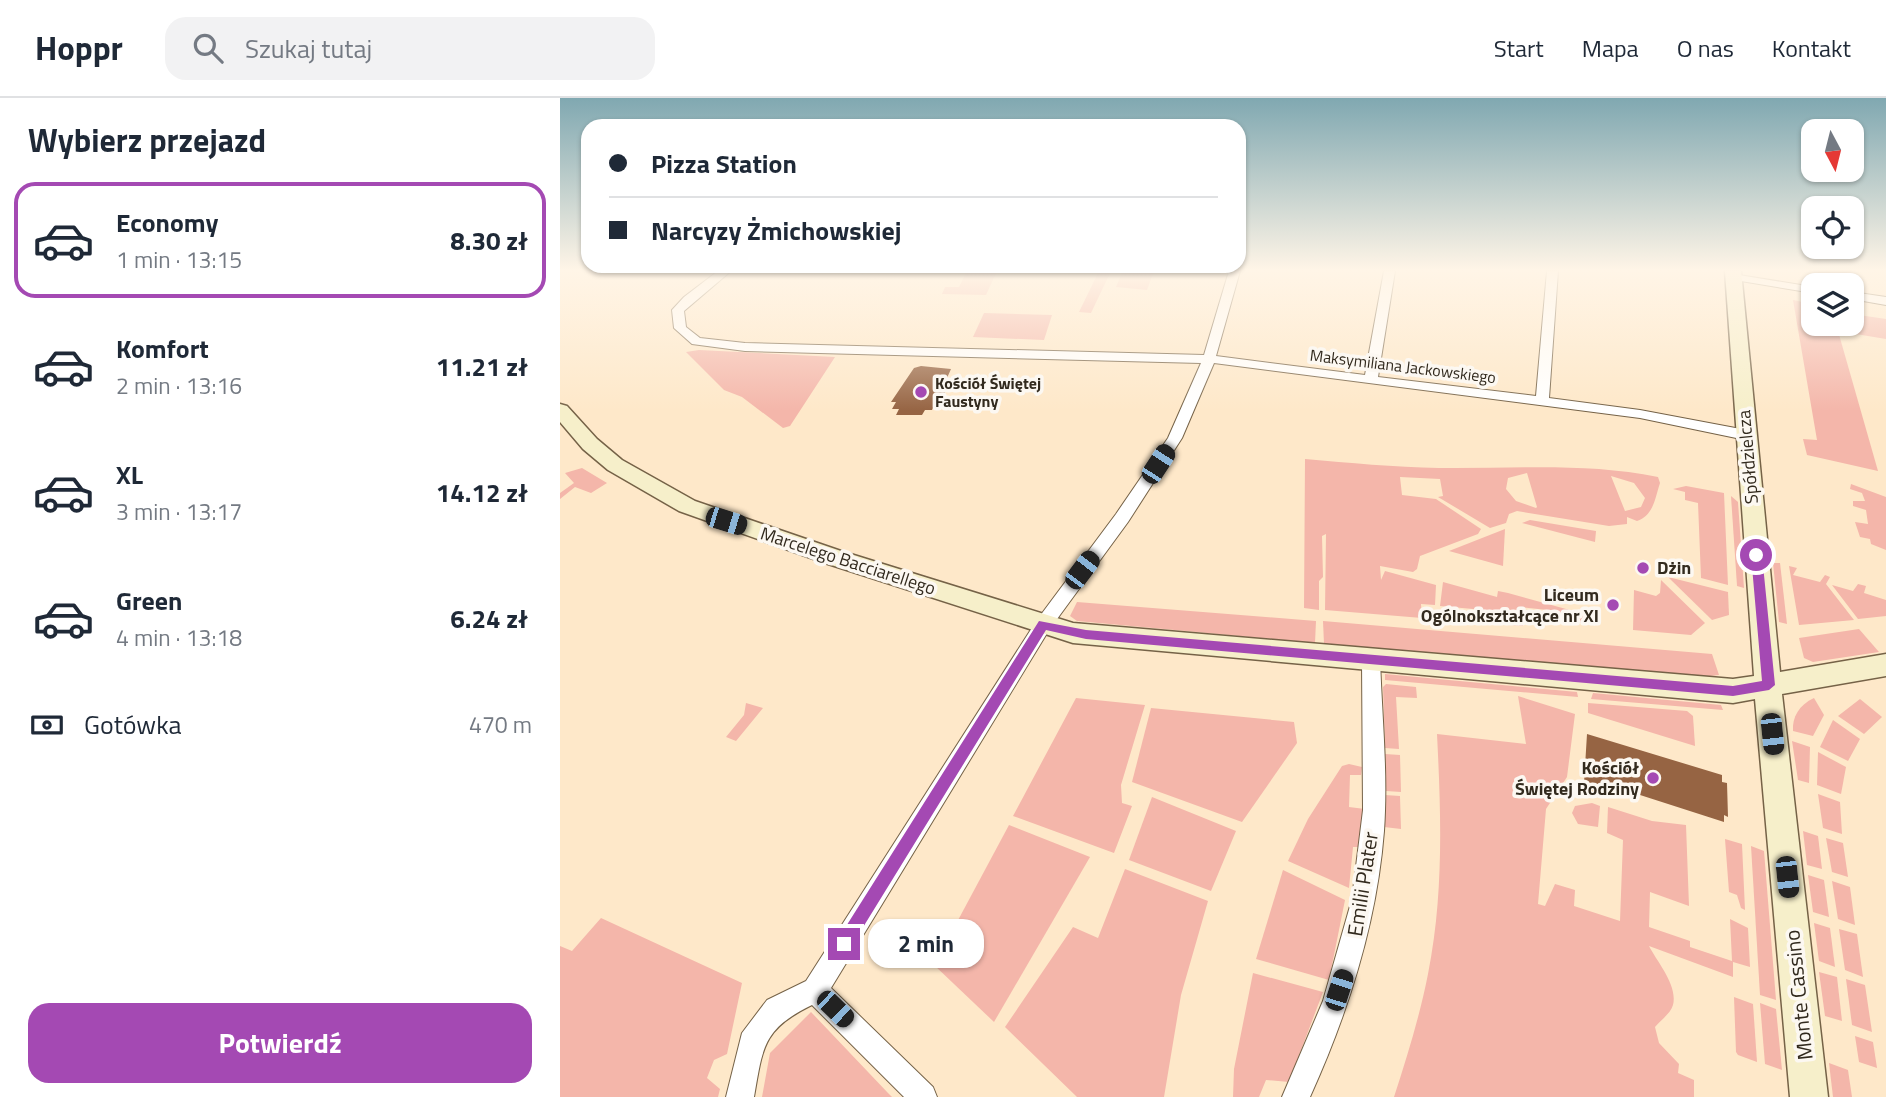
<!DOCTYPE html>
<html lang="pl">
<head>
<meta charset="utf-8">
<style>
  body { margin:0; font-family:"Titillium Web",sans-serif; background:#f2f2f3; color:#1f2937; height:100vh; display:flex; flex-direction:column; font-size:26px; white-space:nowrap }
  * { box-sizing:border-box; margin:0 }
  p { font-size:23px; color:#747a83 }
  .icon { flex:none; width:38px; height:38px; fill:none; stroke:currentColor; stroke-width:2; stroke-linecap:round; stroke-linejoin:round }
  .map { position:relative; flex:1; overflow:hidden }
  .sheet { display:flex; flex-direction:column; background:#fff; width:560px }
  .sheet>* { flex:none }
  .banner { position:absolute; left:21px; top:21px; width:665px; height:154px; border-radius:21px; box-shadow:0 2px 5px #0004; display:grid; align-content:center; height:154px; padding:0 28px; background:#fff }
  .needle { width:46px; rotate:173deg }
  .controls { position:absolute; left:1241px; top:21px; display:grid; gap:14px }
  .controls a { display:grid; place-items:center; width:63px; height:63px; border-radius:14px; background:#fff; box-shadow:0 2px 5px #0004; font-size:35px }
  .end { position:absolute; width:32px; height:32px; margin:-16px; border:9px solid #a449b3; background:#fff; box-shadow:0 0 0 4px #fff }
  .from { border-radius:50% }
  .bubble { position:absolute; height:49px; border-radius:21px; background:#fff; box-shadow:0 2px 5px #0004; font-size:23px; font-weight:700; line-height:49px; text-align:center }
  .car { position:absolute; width:21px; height:42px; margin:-21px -10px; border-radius:9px; box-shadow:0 0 5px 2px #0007; background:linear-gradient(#222 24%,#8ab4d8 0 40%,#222 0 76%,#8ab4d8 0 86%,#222 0) }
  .banner b { display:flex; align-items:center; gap:24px; height:66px; font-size:26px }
  .banner b+b { border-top:2px solid #e0e1e3 }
  .banner i { width:18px; height:18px; background:#1f2937 }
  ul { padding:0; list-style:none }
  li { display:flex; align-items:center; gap:21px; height:116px; margin:0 14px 10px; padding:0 14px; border:4px solid transparent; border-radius:21px }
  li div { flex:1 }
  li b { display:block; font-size:26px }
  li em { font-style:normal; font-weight:700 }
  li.on { border-color:#a449b3 }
  li>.icon { width:63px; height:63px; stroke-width:1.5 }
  h2 { padding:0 28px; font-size:32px; line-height:84px }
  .pay { display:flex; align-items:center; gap:18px; height:77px; padding:0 28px; font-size:26px }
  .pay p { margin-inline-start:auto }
  .button { display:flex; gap:14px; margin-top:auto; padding:14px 28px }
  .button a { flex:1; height:80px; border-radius:21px; background:#a449b3; color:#fff; font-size:28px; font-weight:700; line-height:80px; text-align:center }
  header { display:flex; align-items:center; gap:42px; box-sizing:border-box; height:98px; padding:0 35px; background:#fff; border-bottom:2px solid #e0e1e3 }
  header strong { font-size:33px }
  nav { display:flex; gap:38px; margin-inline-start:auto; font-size:24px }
  .search { width:490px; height:63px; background:#f2f2f3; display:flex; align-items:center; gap:18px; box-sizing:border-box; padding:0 24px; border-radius:21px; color:#747a83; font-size:26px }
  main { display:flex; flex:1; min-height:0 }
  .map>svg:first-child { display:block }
</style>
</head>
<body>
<header>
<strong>Hoppr</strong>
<div class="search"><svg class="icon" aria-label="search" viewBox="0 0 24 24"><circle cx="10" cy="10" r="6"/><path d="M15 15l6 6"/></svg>Szukaj tutaj</div>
<nav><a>Start</a><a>Mapa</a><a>O nas</a><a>Kontakt</a></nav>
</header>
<main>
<section class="sheet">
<h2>Wybierz przejazd</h2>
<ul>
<li class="on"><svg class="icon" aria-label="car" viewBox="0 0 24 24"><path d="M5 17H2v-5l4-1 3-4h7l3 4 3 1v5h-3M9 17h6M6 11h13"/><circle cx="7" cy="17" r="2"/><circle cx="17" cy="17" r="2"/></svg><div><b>Economy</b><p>1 min · 13:15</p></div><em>8.30 zł</em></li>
<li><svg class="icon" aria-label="car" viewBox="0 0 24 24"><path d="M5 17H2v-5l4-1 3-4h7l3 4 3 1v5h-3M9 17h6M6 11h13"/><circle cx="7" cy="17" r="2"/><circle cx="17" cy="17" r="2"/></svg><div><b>Komfort</b><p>2 min · 13:16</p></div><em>11.21 zł</em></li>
<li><svg class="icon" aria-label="car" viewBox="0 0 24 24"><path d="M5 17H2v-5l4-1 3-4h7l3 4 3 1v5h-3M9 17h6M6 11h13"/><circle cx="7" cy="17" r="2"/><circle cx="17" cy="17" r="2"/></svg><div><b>XL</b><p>3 min · 13:17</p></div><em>14.12 zł</em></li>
<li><svg class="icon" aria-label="car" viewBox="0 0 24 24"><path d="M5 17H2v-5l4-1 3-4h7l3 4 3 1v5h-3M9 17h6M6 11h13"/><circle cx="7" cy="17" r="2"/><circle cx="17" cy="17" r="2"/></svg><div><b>Green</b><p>4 min · 13:18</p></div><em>6.24 zł</em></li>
</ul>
<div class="pay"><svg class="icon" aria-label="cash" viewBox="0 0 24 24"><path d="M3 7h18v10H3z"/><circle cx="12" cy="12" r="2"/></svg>Gotówka<p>470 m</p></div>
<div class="button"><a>Potwierdź</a></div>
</section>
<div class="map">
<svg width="1326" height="999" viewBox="0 0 1326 999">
  <rect width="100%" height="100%" fill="#fee8c9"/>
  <g fill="#f4b6aa" fill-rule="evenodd">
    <path d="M407 173H437L426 197 382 196 385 189H399Z"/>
    <path d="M539 173H551L531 215 519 214Z"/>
    <path d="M563 173H594L587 192 556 189Z"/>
    <path d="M1233 202 1253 206V226H1292V216L1326 221V241L1278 233 1318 373 1247 357 1243 341 1257 342Z"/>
    <path d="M424 215 492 217 484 242 413 239Z"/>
    <path d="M139 252 275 259 230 328 223 330 182 299 164 292 126 254Z"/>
    <path d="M745 361C790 365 834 369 879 370 952 371 1025 364 1098 379L1100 385C1095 400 1094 417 1077 423L1067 419V426L1049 428 957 413 949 416 946 425 930 430 878 399 883 398 880 381 840 379 842 397 876 401 921 431 918 436 860 458 857 471 853 474 820 468 821 482 825 473 876 487 875 507 861 506 862 520 765 512 766 436 762 438 763 479 759 483V512L744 510ZM967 375 977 409 976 410 956 403 946 391 948 380ZM1051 378 1074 385 1085 400 1081 409 1065 413Z"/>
    <path d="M22 370 47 385 31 395 15 389 0 401V395L14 385 5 375Z"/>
    <path d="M1291 386 1326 399V452L1311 446 1310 441 1300 439 1295 424 1308 426 1306 412 1293 408V403H1305L1302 395 1290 391Z"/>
    <path d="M1126 388 1164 395 1168 487 1141 480 1138 405 1125 402V394L1113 391Z"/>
    <path d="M1171 398 1178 404 1184 490 1177 488Z"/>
    <path d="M970 422 1036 433 1035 444 962 425Z"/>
    <path d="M945 431 943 468 889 453Z"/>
    <path d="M1213 465H1220L1227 526 1219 524Z"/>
    <path d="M1229 468 1237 470 1233 477 1260 484 1265 477 1270 479 1266 486 1294 522 1239 527Z"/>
    <path d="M1108 479 1168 494 1169 517 1152 522Z"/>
    <path d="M1101 482 1145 525 1131 537 1073 532 1074 492 1096 498 1100 495Z"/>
    <path d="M883 484 937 499 938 493 948 495 1028 517 1029 526 1000 522 997 513 960 509 963 528 927 525 924 512 880 508Z"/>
    <path d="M1298 486 1306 488 1304 495 1326 502V518L1298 521 1272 487 1293 493Z"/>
    <path d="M517 504 756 523 755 545 517 523 510 518Z"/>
    <path d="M763 523 1152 556 1159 577 1142 579 764 546Z"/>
    <path d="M1299 531 1319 554 1253 564 1244 560 1239 540Z"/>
    <path d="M825 576 1017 594 1018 599 825 582Z"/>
    <path d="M826 586 856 589 857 600 836 599 839 651 825 650 823 589Z"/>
    <path d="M1033 595 1161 607 1163 612 1031 601Z"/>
    <path d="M958 598 1015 616 1007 679 986 711 978 806 985 808 995 786 1015 792 1014 808 1060 823 1063 742 1047 735 1048 709 1092 723 1126 727 1129 808 1090 794 1089 829 1130 843V849L1172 863 1170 821 1188 830 1190 869 1173 864V879L1089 848C1097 864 1118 887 1113 907 1111 915 1100 923 1095 929L1099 945 1119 966 1118 975 1134 982V999H834C847 959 860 917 868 876 884 796 881 716 877 636L966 646Z"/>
    <path d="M516 600 585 607 561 687 562 705 572 708 554 755 453 718Z"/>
    <path d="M1254 600 1264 617 1253 638 1233 633C1232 619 1239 607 1254 600Z"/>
    <path d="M1300 601 1322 619 1304 636 1278 618Z"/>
    <path d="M186 605 203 610 176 643 166 639 184 617Z"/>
    <path d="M1028 605 1127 613 1133 618 1135 648 1028 615Z"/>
    <path d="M591 610 734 624 737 645 682 724 572 684Z"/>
    <path d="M1273 622 1300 641 1288 663 1260 649Z"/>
    <path d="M1232 643 1250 649 1249 685 1238 682Z"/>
    <path d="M1258 654 1286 669 1281 696 1257 687Z"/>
    <path d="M825 656 840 657 841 694 826 693Z"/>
    <path d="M789 666 802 669 801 677H790L789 709 805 711 801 749H793L789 790 728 763 748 721 782 668Z"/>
    <path d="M1258 696 1280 704 1282 736 1263 730Z"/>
    <path d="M825 697 840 698 841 731 824 729Z"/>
    <path d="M592 699 676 733 651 793 569 762Z"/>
    <path d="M1032 705 1040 708 1038 729 1018 726 1012 715 1015 708Z"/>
    <path d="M449 727 530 759 434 924 374 867Z"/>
    <path d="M1243 733 1258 738 1262 771 1247 767Z"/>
    <path d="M1266 740 1283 745 1288 779 1272 774Z"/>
    <path d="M1165 741 1182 746 1185 812 1181 810 1177 797 1169 794Z"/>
    <path d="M1191 748 1204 753 1216 902 1200 897Z"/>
    <path d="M565 771 648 803 621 897 604 999H517L445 929 513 829 538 840Z"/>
    <path d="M723 772 785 802 769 882 696 861Z"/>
    <path d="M1248 777 1264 782 1269 819 1253 814Z"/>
    <path d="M1272 783 1290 789 1295 827 1278 821Z"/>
    <path d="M41 820 182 885 167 956 154 962 147 980 160 991 158 999H0V848L12 853Z"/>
    <path d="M1254 825 1270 830 1275 869 1259 863Z"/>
    <path d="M1279 831 1297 836 1303 879 1285 872Z"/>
    <path d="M1259 874 1277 879 1282 923 1265 918Z"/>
    <path d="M693 875 763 894 729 984 706 982 699 999H673L674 971Z"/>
    <path d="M1286 881 1305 887 1312 934 1292 927Z"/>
    <path d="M1174 899 1193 906 1197 964 1178 957 1176 954Z"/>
    <path d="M1200 905 1216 911 1222 972 1205 966Z"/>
    <path d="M251 914 328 995 332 999H202L210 955Z"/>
    <path d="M1295 938 1313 944 1317 970 1299 964Z"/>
    <path d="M1269 965 1288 972 1292 999H1273Z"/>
  </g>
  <g fill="#966443">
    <path d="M361 268 391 271 383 289 387 290 380 305H375L372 312H365L362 317H336L339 311H332L336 304H331L354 270Z"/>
    <path d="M1027 636 1162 677V684L1167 685 1168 719 1164 717V724L1049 687 1048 692 1024 685Z"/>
  </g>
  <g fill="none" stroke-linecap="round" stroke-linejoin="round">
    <defs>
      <g id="street">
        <path d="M158 173H171L124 213 126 229 140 240 185 245 644 257 669 173H680L656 258 805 277 824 173H835L818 279 976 298 987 173H998L989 300 1080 312 1186 332 1193 337 1186 342 1080 320 654 265 622 340 568 424 489 532 271 890 373 989 377 999H344L252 907C203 931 203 948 194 999H166L182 935 207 902 246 883 477 522 556 416 608 340 641 265 185 253 132 246 114 230 112 212 124 199Z"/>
        <path d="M1173 176 1253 189V195L1169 181V177Z"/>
        <path d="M1292 194 1326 199V207L1292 201Z"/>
        <path d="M811 554 818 557 820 562C822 619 828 676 824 733 817 825 788 915 750 999H722L763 903 792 801 803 712 802 562 804 557Z"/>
      </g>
      <path id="secondary" d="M1165 173H1181L1220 574 1326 556V578L1222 596 1268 999H1230L1195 601 1173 605 513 545 265 465 119 413 48 372 23 351 0 324V306L7 308 37 341 62 362 135 403 281 453 513 525 1173 581 1194 578Z"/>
    </defs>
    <use href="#street" stroke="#756247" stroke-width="2"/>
    <use href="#secondary" stroke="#756247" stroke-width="3"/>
    <use href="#street" fill="#fff" fill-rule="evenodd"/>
    <use href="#secondary" fill="#f6efca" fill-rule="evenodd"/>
  </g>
  <linearGradient id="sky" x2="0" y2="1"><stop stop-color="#80a8b1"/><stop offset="0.55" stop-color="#fff5e7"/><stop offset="1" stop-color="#fff5e7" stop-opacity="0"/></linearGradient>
  <rect width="1326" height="313" fill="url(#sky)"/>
  <path fill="#a449b3" d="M1196 453 1202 457 1215 587 1209 592 1173 598 526 541 486 532 289 852H278V841L479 523 526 532 1173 588 1202 583 1191 457Z"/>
  <g fill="#a449b3" stroke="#fcf8f2" stroke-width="2.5">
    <circle cx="361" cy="294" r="7"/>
    <circle cx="1083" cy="470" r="7"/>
    <circle cx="1053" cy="507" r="7"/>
    <circle cx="1093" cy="680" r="7"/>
  </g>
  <g text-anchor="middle" stroke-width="7" stroke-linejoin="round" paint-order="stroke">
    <g font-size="16" fill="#322a1e" stroke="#fcf8f2">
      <text transform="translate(843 268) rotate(7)" y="6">Maksymiliana Jackowskiego</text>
    </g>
    <g font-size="16" font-weight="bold" fill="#322a1e" stroke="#fcf8f2" text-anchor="start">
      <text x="375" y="291">Kościół Świętej<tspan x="375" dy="18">Faustyny</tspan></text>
    </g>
    <g font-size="18" fill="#322a1e" stroke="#fcf8f2">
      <text transform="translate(1188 359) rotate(-95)" y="6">Spółdzielcza</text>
      <text transform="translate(288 463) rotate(18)" y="6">Marcelego Bacciarellego</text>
    </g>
    <g font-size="18" font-weight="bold" fill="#322a1e" stroke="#fcf8f2" text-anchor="end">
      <text x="1097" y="476" text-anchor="start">Dżin</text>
      <text x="1039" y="503">Liceum<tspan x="1039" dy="21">Ogólnokształcące nr XI</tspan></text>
      <text x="1079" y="676">Kościół<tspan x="1079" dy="21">Świętej Rodziny</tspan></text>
    </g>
    <g font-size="21" fill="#322a1e" stroke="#fcf8f2">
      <text transform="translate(803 786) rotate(-81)" y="7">Emilii Plater</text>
      <text transform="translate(1239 897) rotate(-96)" y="7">Monte Cassino</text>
    </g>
  </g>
</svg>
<div class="controls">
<a><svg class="needle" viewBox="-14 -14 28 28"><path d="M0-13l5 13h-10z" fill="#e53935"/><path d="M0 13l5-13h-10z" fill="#747a83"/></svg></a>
<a><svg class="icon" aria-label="locate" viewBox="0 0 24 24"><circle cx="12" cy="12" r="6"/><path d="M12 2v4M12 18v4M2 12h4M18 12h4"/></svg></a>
<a><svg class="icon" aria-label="layers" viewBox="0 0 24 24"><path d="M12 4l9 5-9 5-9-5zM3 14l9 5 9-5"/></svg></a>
</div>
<i class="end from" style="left:1196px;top:457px"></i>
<i class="end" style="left:284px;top:846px"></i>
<div class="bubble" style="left:308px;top:821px;width:116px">2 min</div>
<i class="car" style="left:598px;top:366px;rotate:33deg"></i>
<i class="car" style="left:166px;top:423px;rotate:107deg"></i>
<i class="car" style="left:522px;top:472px;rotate:37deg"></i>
<i class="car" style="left:1212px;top:636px;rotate:174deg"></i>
<i class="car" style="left:1227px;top:779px;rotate:174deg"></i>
<i class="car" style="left:779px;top:892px;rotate:18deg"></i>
<i class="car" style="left:275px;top:911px;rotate:134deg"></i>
<div class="banner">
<b><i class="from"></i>Pizza Station</b>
<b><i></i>Narcyzy Żmichowskiej</b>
</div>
</div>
</main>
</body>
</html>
